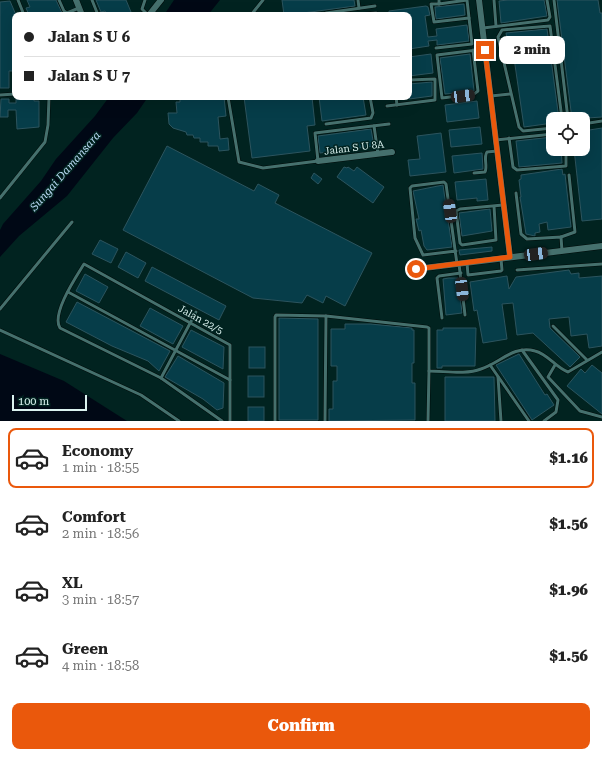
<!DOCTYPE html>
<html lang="en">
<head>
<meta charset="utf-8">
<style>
  body { margin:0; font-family:"Roboto Serif",serif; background:#f6f6f6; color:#222; height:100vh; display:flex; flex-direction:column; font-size:15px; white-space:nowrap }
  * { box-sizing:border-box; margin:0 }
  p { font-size:13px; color:#767676 }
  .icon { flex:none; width:22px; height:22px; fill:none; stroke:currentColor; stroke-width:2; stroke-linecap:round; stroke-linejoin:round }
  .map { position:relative; height:421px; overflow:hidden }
  .drawer { display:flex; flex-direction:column; background:#fff; flex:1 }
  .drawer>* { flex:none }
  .hud { position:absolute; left:12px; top:12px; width:400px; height:88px; border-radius:8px; box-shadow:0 4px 16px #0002; display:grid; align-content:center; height:88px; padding:0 12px; background:#fff }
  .fabs { position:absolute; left:546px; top:112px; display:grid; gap:8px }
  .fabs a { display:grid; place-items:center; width:44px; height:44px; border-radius:8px; background:#fff; box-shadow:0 4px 16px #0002; font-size:20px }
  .scale { position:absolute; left:12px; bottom:10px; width:75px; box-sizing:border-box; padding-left:4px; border:2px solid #dbf2ef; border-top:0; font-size:11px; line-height:14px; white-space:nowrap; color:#dbf2ef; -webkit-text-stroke:3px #012320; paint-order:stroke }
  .end { position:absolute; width:18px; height:18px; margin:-9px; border:5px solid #ea580c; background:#fff; box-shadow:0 0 0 2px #fff }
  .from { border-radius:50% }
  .bubble { position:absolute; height:28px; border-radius:8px; background:#fff; box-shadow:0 4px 16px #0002; font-size:13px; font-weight:800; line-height:28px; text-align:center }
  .car { position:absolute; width:12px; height:24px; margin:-12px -6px; border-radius:5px; box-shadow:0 0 3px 1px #0007; background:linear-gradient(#222 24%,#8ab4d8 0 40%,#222 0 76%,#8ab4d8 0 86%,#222 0) }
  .hud b { display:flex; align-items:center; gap:14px; height:38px; font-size:15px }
  .hud b+b { border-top:1px solid #e0e0e0 }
  .hud i { width:10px; height:10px; background:#222 }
  ul { padding:7px 0 0; list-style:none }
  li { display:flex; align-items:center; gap:12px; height:60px; margin:0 8px 6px; padding:0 4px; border:2px solid transparent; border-radius:8px }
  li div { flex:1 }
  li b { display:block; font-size:15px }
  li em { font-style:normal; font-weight:800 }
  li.selected { border-color:#ea580c }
  li>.icon { width:36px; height:36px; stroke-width:1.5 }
  .action { display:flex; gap:8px; margin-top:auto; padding:8px 12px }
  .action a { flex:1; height:46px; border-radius:8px; background:#ea580c; color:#fff; font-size:16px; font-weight:800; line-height:46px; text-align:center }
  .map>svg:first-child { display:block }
</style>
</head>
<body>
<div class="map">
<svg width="602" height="421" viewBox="0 0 602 421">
  <rect width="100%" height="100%" fill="#012320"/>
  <g fill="#000815">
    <path d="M174 0H220L208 15H164Z"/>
    <path d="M109 97H148L137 113 113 138 67 196 19 236 0 257V230L3 224 41 181 56 159 95 116Z"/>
    <path d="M0 354 64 381 127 421H0Z"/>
  </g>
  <g fill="#063d49" stroke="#2c545e">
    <path d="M27 0H56L63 15H29L26 8 30 7Z"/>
    <path d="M96 0H126L131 12 125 15H107L105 11 101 12Z"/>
    <path d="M282 0H354L355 6 303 13V15H284Z"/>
    <path d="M508 0H544L547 16 501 23 499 1Z"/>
    <path d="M557 0H598L600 13H602V117L572 119Z"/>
    <path d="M10 1 16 15 15 71H9V88H0V2Z"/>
    <path d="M464 4 465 15 436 19 435 7Z"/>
    <path d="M426 6 428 7 430 15 425 16 428 37 437 36 436 29 467 25 469 41 437 45V40L428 41 429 46 409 49V15H389V11Z"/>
    <path d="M547 29 559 119H553V123L524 127 514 58H510L506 33Z"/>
    <path d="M431 54 433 73 409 76V57Z"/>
    <path d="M470 54 474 91 445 94 440 58Z"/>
    <path d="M432 82V96L409 99V84Z"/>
    <path d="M34 97V101H39V127L17 129 16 110H8V117H0L1 99H9V103H16V98Z"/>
    <path d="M180 97H224L226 116 218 117 220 139 228 138 229 150 219 151 218 146H208V142H200V138H194L193 135H187L186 132 173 128 169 124 168 113H177L176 102H180Z"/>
    <path d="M244 97H312L315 125 307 126 310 151 252 158Z"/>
    <path d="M319 97H363L366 115 322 121Z"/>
    <path d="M477 101 479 118 447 122 445 105Z"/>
    <path d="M480 127 482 144 451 147 449 130Z"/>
    <path d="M602 128V219L582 221 574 149H583V131Z"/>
    <path d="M371 129 374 146 320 153 318 136Z"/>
    <path d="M441 133 446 172 410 176 408 160 420 159 417 136Z"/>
    <path d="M553 137V149H561L562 163 519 167 516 141Z"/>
    <path d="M167 146 254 191 258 184 279 195 275 203 372 253 345 306 326 296 323 303 307 295 302 303 253 298 123 230Z"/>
    <path d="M482 153 483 169 454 173 452 156Z"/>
    <path d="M344 167 347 168 348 167 354 171 357 167 384 187 373 203 337 177Z"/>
    <path d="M562 169 563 175 565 174 571 227 548 230 547 222 539 224 540 232 535 233V236L526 234 520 197H521L519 180 521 179V175Z"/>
    <path d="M314 173 322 179 318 184 311 178Z"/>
    <path d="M486 179 488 200 477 201V198L457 200 455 182Z"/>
    <path d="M443 185 452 247 427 250 424 246 421 230 419 231 416 219H419L413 191Z"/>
    <path d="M490 209 492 231 462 236 459 213Z"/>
    <path d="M100 240 118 249 111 263 92 254Z"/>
    <path d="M492 247V251L460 255 459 250Z"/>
    <path d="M126 252 146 263 138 278 118 267Z"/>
    <path d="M152 267 226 306 219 320 145 281Z"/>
    <path d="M569 270 571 274 579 273V278L602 276V346L589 348 587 334 571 336 569 317 549 319 550 328 580 357 570 367 533 333 517 335 513 303 502 304 507 339 483 343 477 310 474 311 470 282 507 276 509 289 516 277Z"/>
    <path d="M85 274 108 287 99 303 76 291Z"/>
    <path d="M449 278H458L462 313 446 315 443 279Z"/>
    <path d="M77 302 170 351 159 371 148 361 112 346 66 322Z"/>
    <path d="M150 308 183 326 173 344 140 326Z"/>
    <path d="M279 318 318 319V420H279Z"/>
    <path d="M345 324H370L412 328V330H414V363H412V383H415V420L329 421V409H333V381H337V366H331V329H345Z"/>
    <path d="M443 328H476L475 366H442V368H437V330H443Z"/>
    <path d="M191 330 224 347 223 369 182 347Z"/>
    <rect x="249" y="347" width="16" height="21"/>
    <path d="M519 354 545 395 547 394 554 405 532 420 496 365Z"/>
    <path d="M178 356 224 383 223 408 217 410 203 399 165 377Z"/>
    <path d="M592 365 602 373V414L567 386 581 369 585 373Z"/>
    <rect x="248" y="376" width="16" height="21"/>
    <path d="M445 377H494L495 421H445Z"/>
    <rect x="248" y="407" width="16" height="14"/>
  </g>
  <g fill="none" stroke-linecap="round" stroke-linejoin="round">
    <defs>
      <g id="service">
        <path d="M18 0 24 15"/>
        <path d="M59 0 64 11 67 13 79 8"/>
        <path d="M92 0 98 15"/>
        <path d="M145 0 142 9 148 15"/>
        <path d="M358 0 359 8"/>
        <path d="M494 0 496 26"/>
        <path d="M554 0 568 119"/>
        <path d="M439 4H431L434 22 469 18"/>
        <path d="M326 13 375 6"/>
        <path d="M251 15 263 0"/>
        <path d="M354 15 376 13"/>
        <path d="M483 28 548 20 550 17 547 0"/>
        <path d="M436 48 472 44 467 0 439 4V0"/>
        <path d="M473 50 478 91 474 94 442 98 437 55 485 49"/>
        <path d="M0 95 15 94"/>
        <path d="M491 96 510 94"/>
        <path d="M228 97 239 162 263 168 318 161 315 133 389 124"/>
        <path d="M396 97 397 105"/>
        <path d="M387 106 435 100V79L409 80"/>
        <path d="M326 124 371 118 373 113 370 97"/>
        <path d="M583 124 602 121"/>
        <path d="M374 126 378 154"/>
        <path d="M553 128 523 131 519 127 498 37 502 30 550 26 562 119"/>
        <path d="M509 138 513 167 517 170 566 166V149"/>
        <path d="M496 140 553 134"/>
        <path d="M474 173 485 172C488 165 483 158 487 152L497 151"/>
        <path d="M516 193 521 234 527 239 561 237 562 251"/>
        <path d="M0 198 45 142 48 125 49 97"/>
        <path d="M494 206 496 240 462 245 460 243 456 211 460 209 503 205"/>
        <path d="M561 237 575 232 569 175"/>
        <path d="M456 251 423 255 415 238 410 188 412 186 444 182 446 184 457 264"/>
        <path d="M467 263 468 275 501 271 502 270 501 259"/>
        <path d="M459 264 465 315"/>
        <path d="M517 270 602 264"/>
        <path d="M68 292 230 380"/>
        <path d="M0 309 72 222"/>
        <path d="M442 318 437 278 439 276 461 273"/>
        <path d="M553 326 587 360"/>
        <path d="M0 330 141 395 179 421"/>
        <path d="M522 350 558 400 556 412 544 421"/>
        <path d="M490 365 529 421"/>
        <path d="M555 365 548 377 580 411 602 417"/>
        <path d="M498 377 501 421"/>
        <path d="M161 378 196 312"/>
        <path d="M222 421 161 378 60 328C51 314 76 277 84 264L230 345V421"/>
        <path d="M275 421V317L276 315 326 316 427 327 429 328V371C445 371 466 375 481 369 500 363 513 345 535 351 548 354 556 368 568 372L602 352"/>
        <path d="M325 421 326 316"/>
        <path d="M428 421 429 371"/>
      </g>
      <g id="minor">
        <path d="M76 0 82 15"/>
        <path d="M479 0 510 257"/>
        <path d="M149 15 161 0"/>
        <path d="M318 161 392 152"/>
        <path d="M416 269 602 246"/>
      </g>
    </defs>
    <use href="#service" stroke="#000b09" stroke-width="4"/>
    <use href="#minor" stroke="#000b09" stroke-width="7"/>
    <use href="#service" stroke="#45706d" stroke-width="3"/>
    <use href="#minor" stroke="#45706d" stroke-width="6"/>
  </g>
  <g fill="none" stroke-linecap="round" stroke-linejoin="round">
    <path stroke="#ea580c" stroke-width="5" d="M416 269 510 257 485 50"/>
  </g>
  <g text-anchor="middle" stroke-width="3" stroke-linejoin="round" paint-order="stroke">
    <g font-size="10" fill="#dbf2ef" stroke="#012320">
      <text transform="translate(354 147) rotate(-7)" y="4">Jalan S U 8A</text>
      <text transform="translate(201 319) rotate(29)" y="4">Jalan 22/5</text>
    </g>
    <g font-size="11" font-style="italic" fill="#b8d7f2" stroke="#012320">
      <text transform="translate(65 171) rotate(-49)" y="4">Sungai Damansara</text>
    </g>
  </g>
</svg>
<div class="fabs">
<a><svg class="icon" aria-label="locate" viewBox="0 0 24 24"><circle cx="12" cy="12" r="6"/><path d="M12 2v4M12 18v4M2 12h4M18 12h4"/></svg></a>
</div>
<div class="scale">100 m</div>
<i class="end from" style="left:416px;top:269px"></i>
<i class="end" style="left:485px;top:50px"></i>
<div class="bubble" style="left:499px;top:36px;width:66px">2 min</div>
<i class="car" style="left:463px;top:96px;rotate:83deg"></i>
<i class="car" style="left:450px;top:211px;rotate:352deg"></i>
<i class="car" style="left:536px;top:254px;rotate:82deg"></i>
<i class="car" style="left:462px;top:289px;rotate:173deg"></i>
<div class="hud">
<b><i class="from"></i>Jalan S U 6</b>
<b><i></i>Jalan S U 7</b>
</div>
</div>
<section class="drawer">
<ul>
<li class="selected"><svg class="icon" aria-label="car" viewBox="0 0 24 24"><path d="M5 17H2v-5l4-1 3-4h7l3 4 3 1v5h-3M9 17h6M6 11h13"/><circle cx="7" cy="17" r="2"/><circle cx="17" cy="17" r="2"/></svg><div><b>Economy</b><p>1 min · 18:55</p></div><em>$1.16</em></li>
<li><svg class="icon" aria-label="car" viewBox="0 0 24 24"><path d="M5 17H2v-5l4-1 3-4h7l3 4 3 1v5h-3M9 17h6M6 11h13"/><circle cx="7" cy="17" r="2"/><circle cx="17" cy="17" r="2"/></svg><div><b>Comfort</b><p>2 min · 18:56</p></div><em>$1.56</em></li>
<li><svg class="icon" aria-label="car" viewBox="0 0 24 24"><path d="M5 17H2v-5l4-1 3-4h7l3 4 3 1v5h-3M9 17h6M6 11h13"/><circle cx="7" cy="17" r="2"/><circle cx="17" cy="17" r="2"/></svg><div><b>XL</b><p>3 min · 18:57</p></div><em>$1.96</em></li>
<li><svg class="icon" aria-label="car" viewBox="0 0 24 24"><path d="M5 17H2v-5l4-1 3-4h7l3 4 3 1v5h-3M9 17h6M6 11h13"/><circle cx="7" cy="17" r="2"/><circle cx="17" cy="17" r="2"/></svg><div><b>Green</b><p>4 min · 18:58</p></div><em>$1.56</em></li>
</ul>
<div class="action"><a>Confirm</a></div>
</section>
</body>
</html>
